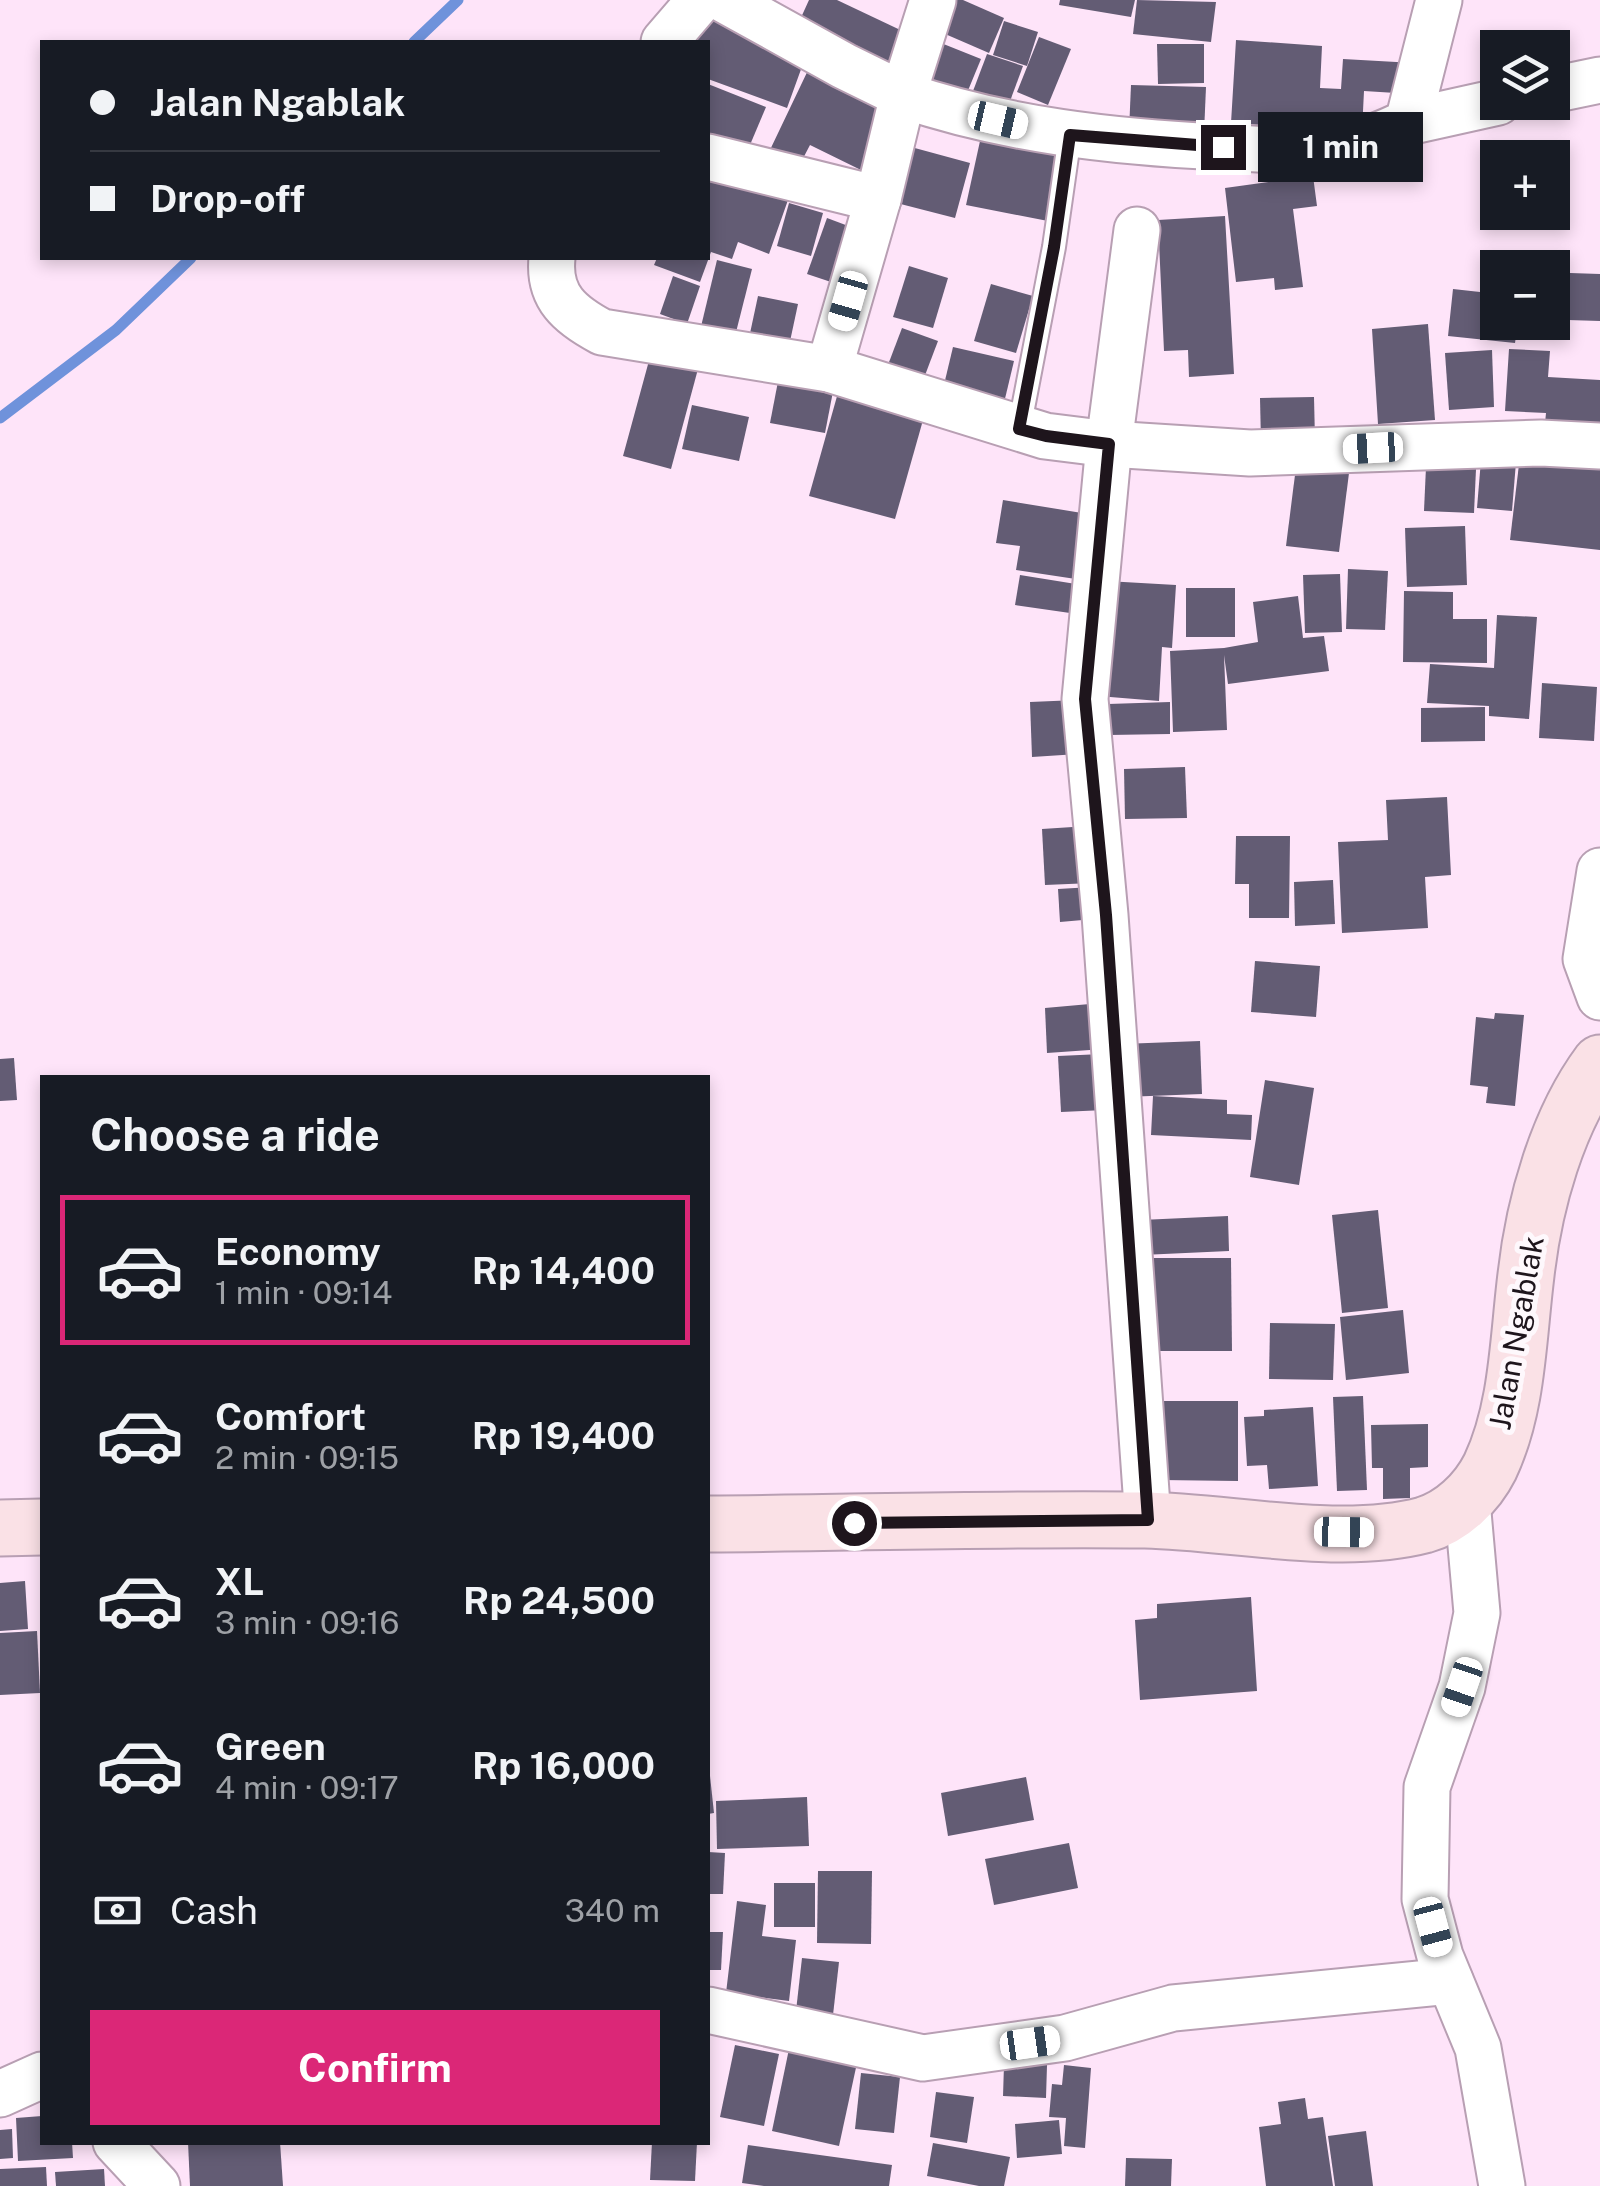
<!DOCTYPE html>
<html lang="en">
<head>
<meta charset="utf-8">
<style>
  body { margin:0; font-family:"Public Sans",sans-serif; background:#242831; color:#f1f3f6; height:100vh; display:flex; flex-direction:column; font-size:38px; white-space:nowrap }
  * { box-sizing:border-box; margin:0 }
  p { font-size:32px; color:#9ea1a6 }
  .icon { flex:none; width:55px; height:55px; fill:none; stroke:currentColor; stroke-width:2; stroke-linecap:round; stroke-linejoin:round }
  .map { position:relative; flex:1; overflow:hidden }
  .panel { position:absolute; left:40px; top:1075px; width:670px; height:1070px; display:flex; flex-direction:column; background:#171b24; border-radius:0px; box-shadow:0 5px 15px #0003 }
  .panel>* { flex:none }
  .banner { position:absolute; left:40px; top:40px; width:670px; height:220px; border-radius:0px; box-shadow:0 5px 15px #0003; display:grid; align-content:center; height:220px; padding:0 50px; background:#171b24 }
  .fabs { position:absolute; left:1480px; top:30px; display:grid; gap:20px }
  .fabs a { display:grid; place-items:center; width:90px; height:90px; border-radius:0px; background:#171b24; box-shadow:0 5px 15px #0003; font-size:50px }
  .end { position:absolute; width:45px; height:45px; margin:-22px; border:12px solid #1e151c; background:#fff; box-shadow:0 0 0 5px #fff }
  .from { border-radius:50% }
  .bubble { position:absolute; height:70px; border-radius:0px; background:#171b24; box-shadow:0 5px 15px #0003; font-size:32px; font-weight:700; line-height:70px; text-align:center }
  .car { position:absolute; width:30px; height:60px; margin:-30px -15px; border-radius:12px; box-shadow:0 0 8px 2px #0007; background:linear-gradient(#fff 24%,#345 0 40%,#fff 0 76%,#345 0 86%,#fff 0) }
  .banner b { display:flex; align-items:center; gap:35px; height:95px; font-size:38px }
  .banner b+b { border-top:2px solid #363941 }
  .banner i { width:25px; height:25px; background:#f1f3f6 }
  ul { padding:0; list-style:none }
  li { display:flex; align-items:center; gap:30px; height:150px; margin:0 20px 15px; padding:0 30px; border:5px solid transparent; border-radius:0px }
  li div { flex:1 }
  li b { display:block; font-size:38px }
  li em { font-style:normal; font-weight:700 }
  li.current { border-color:#db2777 }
  li>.icon { width:90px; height:90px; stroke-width:1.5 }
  h2 { padding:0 50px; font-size:45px; line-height:120px }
  .pay { display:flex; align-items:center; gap:25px; height:110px; padding:0 50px; font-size:38px }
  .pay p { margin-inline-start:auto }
  .button { display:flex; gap:20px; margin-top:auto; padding:20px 50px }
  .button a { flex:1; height:115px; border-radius:0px; background:#db2777; color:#fff; font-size:40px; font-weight:700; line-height:115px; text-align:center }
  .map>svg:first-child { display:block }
</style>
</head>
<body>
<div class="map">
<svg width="1600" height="2186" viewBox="0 0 1600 2186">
  <rect width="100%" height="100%" fill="#fee4f9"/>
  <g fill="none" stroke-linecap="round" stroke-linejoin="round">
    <g stroke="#6f92db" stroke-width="11">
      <path d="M414 42 458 0"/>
      <path d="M0 418 116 330 191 258"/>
    </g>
  </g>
  <g fill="#635c74">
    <path d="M809 0H837L913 36 893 79 794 33Z"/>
    <path d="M941 0H963L1004 18 989 53 929 27Z"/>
    <path d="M1060 0H1135L1131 17 1059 5Z"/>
    <path d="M1137 0 1216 2 1211 42 1133 34Z"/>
    <path d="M698 10 808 50 787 108 708 79V42H686Z"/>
    <path d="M1004 21 1038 32 1027 66 993 55Z"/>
    <path d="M1039 37 1071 49 1048 105 1017 92Z"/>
    <path d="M1236 40 1322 46 1320 88 1341 89 1343 59 1414 63 1412 94 1364 91 1362 131 1231 123Z"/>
    <path d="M936 41 981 59 962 105 917 87Z"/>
    <path d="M1157 44H1204V83L1158 84Z"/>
    <path d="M987 54 1023 66 1006 112 970 99Z"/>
    <path d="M811 64 897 105 865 172 810 145 799 166 769 152Z"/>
    <path d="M708 84 766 107 747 152 708 135Z"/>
    <path d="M1131 85 1206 87 1204 133 1129 131Z"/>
    <path d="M982 132 1063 148 1048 221 966 205Z"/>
    <path d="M900 144 970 163 955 218 885 200Z"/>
    <path d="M708 171 788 200 769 254 738 242 732 259 711 252 700 282 654 265 657 258H708Z"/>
    <path d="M1313 176 1317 206 1293 209 1303 287 1275 290 1274 278 1236 282 1225 188Z"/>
    <path d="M789 203 823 213 811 256 777 246Z"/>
    <path d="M1225 216 1234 374 1189 377 1188 350 1164 351 1158 220Z"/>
    <path d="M827 218 851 227 831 282 807 274Z"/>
    <path d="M717 260 752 269 732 348 698 339Z"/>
    <path d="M909 266 948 278 933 328 893 317Z"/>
    <path d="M1570 273 1600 274V321L1568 320Z"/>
    <path d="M673 276 700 286 687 324 660 314Z"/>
    <path d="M991 284 1033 296 1016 353 974 341Z"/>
    <path d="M1453 289 1498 294V322H1518L1515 343 1448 336Z"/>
    <path d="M758 296 798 304 789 346 749 338Z"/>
    <path d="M1428 324 1435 420 1378 424 1372 329Z"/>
    <path d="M902 328 938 341 919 391 883 378Z"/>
    <path d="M953 347 1014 361 1003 407 942 393Z"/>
    <path d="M1509 349 1550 351 1548 377 1600 380V438L1544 434 1546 413 1505 411Z"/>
    <path d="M1492 350 1494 407 1449 410 1445 353Z"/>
    <path d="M650 357 698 369 671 469 623 456Z"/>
    <path d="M780 371 835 381 825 433 770 423Z"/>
    <path d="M841 382 927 406 895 519 809 496Z"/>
    <path d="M1314 397 1315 440 1261 442 1260 398Z"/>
    <path d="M692 405 749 417 739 461 682 449Z"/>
    <path d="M1520 456 1600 465V550L1510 540Z"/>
    <path d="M1481 460 1516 462 1512 511 1477 508Z"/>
    <path d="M1296 467 1349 473 1339 552 1286 546Z"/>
    <path d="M1426 467 1476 469 1474 513 1424 511Z"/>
    <path d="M1003 500 1100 516 1089 581 1016 570 1020 546 996 543Z"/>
    <path d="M1465 526 1467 585 1407 587 1405 528Z"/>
    <path d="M1348 569 1388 571 1385 630 1346 629Z"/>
    <path d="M1340 574 1342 632 1305 633 1303 575Z"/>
    <path d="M1020 575 1082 585 1077 614 1015 605Z"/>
    <path d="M1106 581 1176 585 1172 648 1162 647 1159 701 1098 696Z"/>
    <rect x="1186" y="588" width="49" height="49"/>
    <path d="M1404 591 1453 592V619H1487V663L1403 662Z"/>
    <path d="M1298 596 1303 638 1324 636 1329 671 1228 684 1224 655 1227 730 1173 732 1170 651 1224 648 1258 642 1253 602Z"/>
    <path d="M1497 615 1537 617 1529 719 1489 716V706L1427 703 1430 664 1494 668Z"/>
    <path d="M1542 683 1597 687 1594 741 1539 738Z"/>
    <path d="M1077 700 1078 754 1032 757 1030 702Z"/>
    <path d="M1170 702V734L1109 735 1108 704Z"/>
    <path d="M1485 707V741L1421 742V708Z"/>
    <path d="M1185 767 1187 818 1125 819 1124 769Z"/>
    <path d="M1447 797 1451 875 1425 877 1428 928 1342 933 1338 842 1388 840 1386 800Z"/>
    <path d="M1088 826 1092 883 1045 885 1042 829Z"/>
    <path d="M1236 836H1290L1289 918H1249V884H1235Z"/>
    <path d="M1333 880 1335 924 1295 926 1294 882Z"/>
    <path d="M1092 887 1094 919 1060 922 1058 889Z"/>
    <path d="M1255 961 1320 966 1316 1017 1251 1012Z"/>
    <path d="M1101 1003 1104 1049 1047 1053 1045 1008Z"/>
    <path d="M1495 1013 1524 1015 1515 1106 1486 1103 1488 1087 1470 1085 1476 1017 1494 1019Z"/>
    <path d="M1200 1041 1202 1094 1124 1097 1122 1044Z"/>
    <path d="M1102 1054 1105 1110 1061 1112 1058 1056Z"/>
    <path d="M14 1058 17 1100 0 1101V1059Z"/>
    <path d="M1265 1080 1314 1088 1299 1185 1250 1177Z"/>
    <path d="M1153 1096 1227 1100V1114L1252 1115 1251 1140 1151 1135Z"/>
    <path d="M1378 1210 1388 1308 1342 1313 1332 1215Z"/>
    <path d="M1228 1216 1229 1251 1142 1255 1141 1220Z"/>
    <path d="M1146 1258H1231L1232 1351H1146Z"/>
    <path d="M1403 1310 1409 1373 1346 1380 1340 1317Z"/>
    <path d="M1270 1323 1335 1324 1333 1380 1269 1379Z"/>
    <path d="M1363 1396 1367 1490 1337 1491 1333 1397Z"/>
    <path d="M1161 1401H1238V1481L1161 1480Z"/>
    <path d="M1313 1407 1318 1486 1269 1489 1267 1465 1247 1466 1244 1417 1264 1416V1410Z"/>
    <path d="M1428 1424V1467L1410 1468V1498L1383 1499V1468H1372L1371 1425Z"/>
    <path d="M25 1581 28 1629 0 1631V1583Z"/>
    <path d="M1251 1597 1257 1691 1140 1700 1135 1620 1157 1618V1604Z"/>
    <path d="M37 1631 40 1693 0 1695V1633Z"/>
    <path d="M708 1776H710L714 1813 708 1814Z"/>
    <path d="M1026 1777 1034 1820 948 1836 941 1793Z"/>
    <path d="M807 1797 809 1846 717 1849 716 1801Z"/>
    <path d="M1069 1843 1078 1888 994 1905 985 1859Z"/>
    <path d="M708 1852 725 1853 723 1894H708Z"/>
    <path d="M818 1871H872L871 1944 817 1943Z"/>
    <rect x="774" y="1883" width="41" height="44"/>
    <path d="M737 1901 766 1905 762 1936 796 1940 789 2001 726 1993Z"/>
    <path d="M708 1932H723L721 1970H708Z"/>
    <path d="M802 1958 839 1962 833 2015 796 2011Z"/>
    <path d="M735 2045 779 2054 764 2126 720 2117Z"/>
    <path d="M789 2049 857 2063 839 2146 772 2131Z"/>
    <path d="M1004 2064 1047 2065 1046 2098 1003 2096Z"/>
    <path d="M1064 2065 1091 2068 1085 2148 1064 2146 1066 2118 1049 2117 1052 2084 1062 2085Z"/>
    <path d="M861 2073 900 2077 894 2133 855 2129Z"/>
    <path d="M936 2092 974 2097 967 2143 930 2137Z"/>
    <path d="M1305 2098 1308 2119 1323 2117 1333 2186H1266L1259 2127 1281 2124 1278 2102Z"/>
    <path d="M42 2116V2142H72L73 2158 18 2161 16 2118Z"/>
    <path d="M1059 2120 1062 2154 1017 2158 1015 2124Z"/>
    <path d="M12 2129 13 2158 0 2159V2130Z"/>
    <path d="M1366 2131 1373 2186H1335L1328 2136Z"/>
    <path d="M188 2142H280L283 2186H190Z"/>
    <path d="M652 2142H697L695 2181 650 2180Z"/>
    <path d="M933 2143 1010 2157 1004 2186H979L927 2176Z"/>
    <path d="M748 2145 892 2165 889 2186H764L742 2183Z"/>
    <path d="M1126 2158 1172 2159 1171 2186H1125Z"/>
    <path d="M46 2167 47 2186H0V2169Z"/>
    <path d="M104 2169 105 2186H56L55 2172Z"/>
  </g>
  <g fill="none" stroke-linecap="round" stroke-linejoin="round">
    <defs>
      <path id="lane" d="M1019 429 1054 247 1070 135"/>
      <g id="street">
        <path d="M725 0 844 66 903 95 933 0"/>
        <path d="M664 42 700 0"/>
        <path d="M1552 90 1600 80"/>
        <path d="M1408 122 1498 102"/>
        <path d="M708 157 878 199"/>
        <path d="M1137 230 1109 444 1085 699 1105 915 1148 1520"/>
        <path d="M552 258C548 297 570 315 602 332L829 369 1045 436 1109 444 1250 453 1541 443 1600 446"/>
        <path d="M829 369 878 199 903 95C1006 130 1113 142 1221 147 1259 149 1298 153 1336 147 1361 143 1386 133 1408 122L1439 0"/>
        <path d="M1600 871 1586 959 1600 997"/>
        <path d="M1467 1501 1477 1613 1462 1687 1427 1787 1425 1899 1440 1956 1478 2048 1502 2186"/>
        <path d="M708 2010 923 2058 1065 2038 1173 2008 1450 1981"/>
        <path d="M0 2094 42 2075"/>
        <path d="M116 2142 157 2186"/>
      </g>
      <g id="secondary">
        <path d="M708 1524C853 1523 1000 1518 1145 1520 1232 1522 1340 1547 1424 1525 1452 1517 1477 1493 1490 1467 1518 1408 1518 1338 1526 1275 1534 1204 1557 1121 1600 1063"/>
        <path d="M0 1528 42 1527"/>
      </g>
    </defs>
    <use href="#lane" stroke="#b89fb3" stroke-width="26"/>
    <use href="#street" stroke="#b89fb3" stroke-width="49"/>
    <use href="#secondary" stroke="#b89fb3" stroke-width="59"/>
    <use href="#lane" stroke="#fff" stroke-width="22"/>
    <use href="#street" stroke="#fff" stroke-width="45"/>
    <use href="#secondary" stroke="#fae1e6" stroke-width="55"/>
  </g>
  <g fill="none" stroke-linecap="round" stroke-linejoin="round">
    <path stroke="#1e151c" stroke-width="12" d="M854 1523 1148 1520 1106 915 1085 699 1109 444 1046 436 1019 429 1054 247 1070 135 1223 147"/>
  </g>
  <g text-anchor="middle" stroke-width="10" stroke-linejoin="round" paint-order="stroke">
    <g font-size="30" fill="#1e151c" stroke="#fef8fc">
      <text transform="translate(1517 1333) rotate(-80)" y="10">Jalan Ngablak</text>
    </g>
  </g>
</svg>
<div class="fabs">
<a><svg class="icon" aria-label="layers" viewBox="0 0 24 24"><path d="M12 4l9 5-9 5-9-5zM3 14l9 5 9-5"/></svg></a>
<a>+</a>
<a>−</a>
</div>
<i class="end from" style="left:854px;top:1523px"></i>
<i class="end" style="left:1223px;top:147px"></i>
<div class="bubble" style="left:1258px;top:112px;width:165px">1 min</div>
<i class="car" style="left:998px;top:120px;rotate:103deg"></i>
<i class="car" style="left:848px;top:301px;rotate:196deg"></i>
<i class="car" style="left:1373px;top:448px;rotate:267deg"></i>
<i class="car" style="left:1344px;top:1532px;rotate:91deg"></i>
<i class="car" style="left:1462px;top:1687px;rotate:199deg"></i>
<i class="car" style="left:1433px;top:1927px;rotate:165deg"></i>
<i class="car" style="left:1030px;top:2043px;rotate:82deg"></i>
<div class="banner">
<b><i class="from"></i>Jalan Ngablak</b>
<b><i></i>Drop-off</b>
</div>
<section class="panel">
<h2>Choose a ride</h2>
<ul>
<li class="current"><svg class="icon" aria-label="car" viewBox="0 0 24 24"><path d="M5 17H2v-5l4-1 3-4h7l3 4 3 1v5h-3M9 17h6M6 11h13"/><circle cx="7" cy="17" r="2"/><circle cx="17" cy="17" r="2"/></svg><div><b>Economy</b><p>1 min · 09:14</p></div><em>Rp 14,400</em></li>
<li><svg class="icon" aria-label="car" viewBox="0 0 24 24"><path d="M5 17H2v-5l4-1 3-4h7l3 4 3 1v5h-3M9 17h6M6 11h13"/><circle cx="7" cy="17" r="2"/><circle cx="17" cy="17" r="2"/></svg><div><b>Comfort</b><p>2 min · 09:15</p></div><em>Rp 19,400</em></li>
<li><svg class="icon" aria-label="car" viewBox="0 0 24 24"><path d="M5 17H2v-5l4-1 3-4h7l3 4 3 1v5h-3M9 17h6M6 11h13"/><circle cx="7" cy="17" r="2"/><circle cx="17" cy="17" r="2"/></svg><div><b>XL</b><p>3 min · 09:16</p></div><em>Rp 24,500</em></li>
<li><svg class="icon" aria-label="car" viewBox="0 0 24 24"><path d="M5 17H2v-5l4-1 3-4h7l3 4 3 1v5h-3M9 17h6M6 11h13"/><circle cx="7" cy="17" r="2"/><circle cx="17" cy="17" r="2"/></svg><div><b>Green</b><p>4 min · 09:17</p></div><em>Rp 16,000</em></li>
</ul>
<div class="pay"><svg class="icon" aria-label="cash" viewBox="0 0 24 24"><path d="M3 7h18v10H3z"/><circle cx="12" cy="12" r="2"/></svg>Cash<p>340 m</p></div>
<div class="button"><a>Confirm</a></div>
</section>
</div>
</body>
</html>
